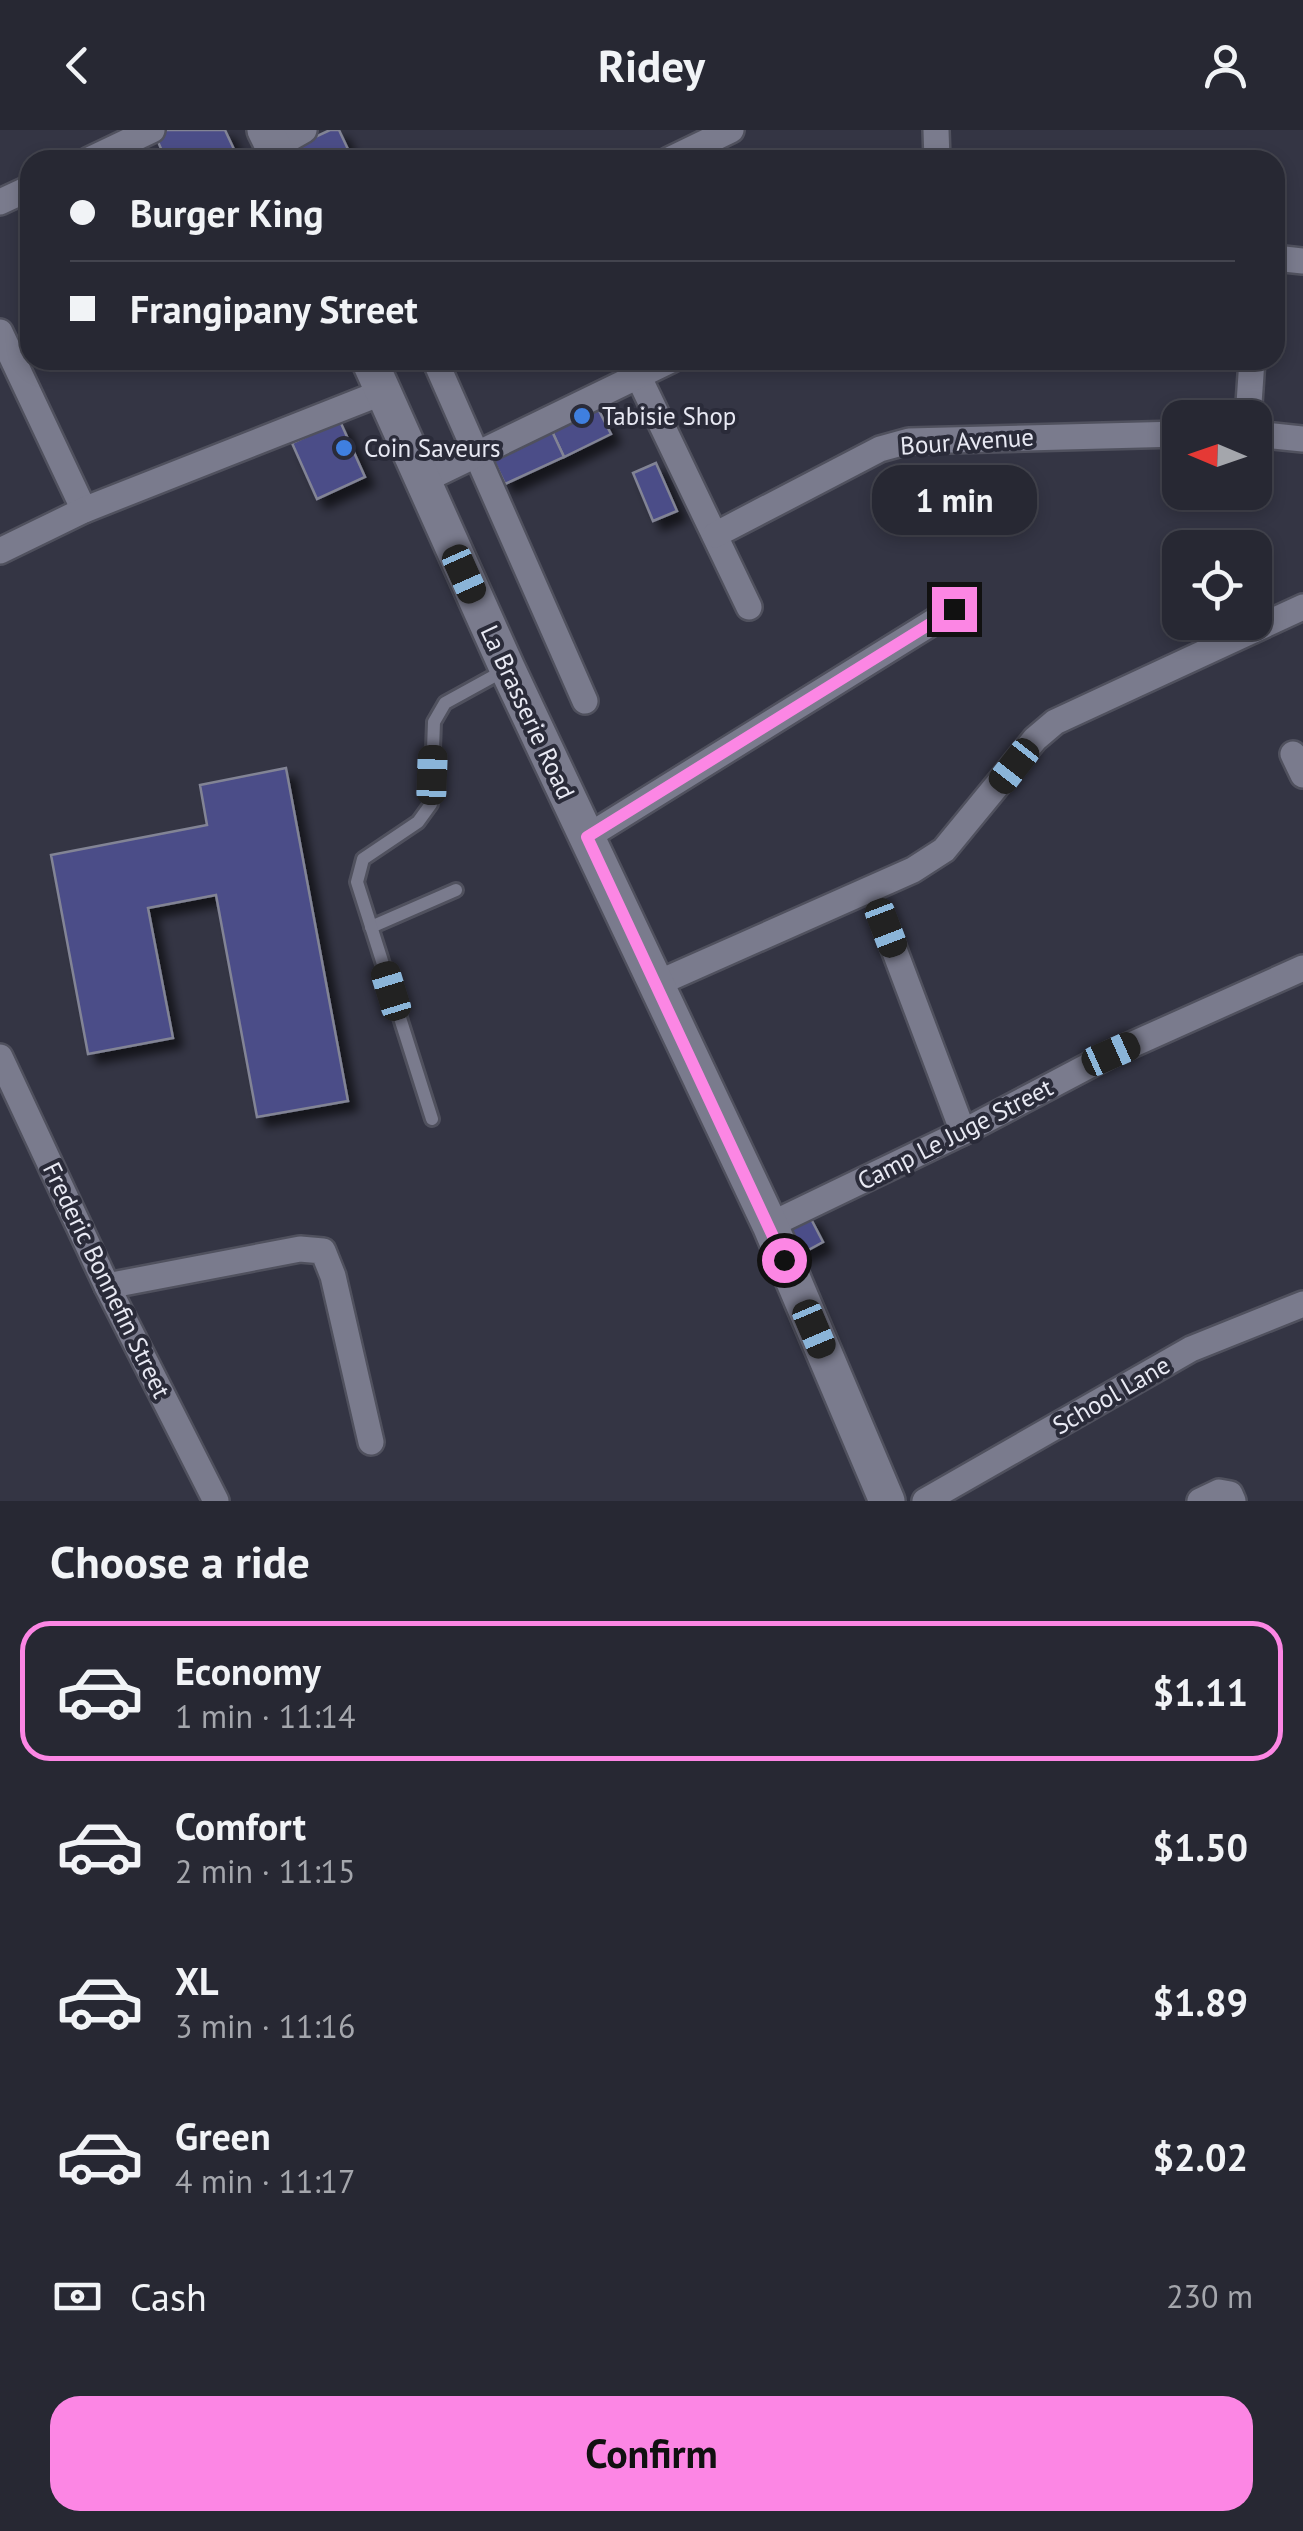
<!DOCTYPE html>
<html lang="en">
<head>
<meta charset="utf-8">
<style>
  body { margin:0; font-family:"PT Sans",sans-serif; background:#2f303b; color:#f1f3f6; height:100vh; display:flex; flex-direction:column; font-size:38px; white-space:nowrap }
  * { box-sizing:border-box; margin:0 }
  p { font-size:32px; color:#a4a6ac }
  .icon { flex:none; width:55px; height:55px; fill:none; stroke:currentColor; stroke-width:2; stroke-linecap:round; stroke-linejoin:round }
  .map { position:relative; height:1371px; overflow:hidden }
  .details { display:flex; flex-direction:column; background:#272833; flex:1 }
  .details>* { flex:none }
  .top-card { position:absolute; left:20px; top:20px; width:1265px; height:220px; border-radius:30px; box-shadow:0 5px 15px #0003,0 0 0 2px #43444e; display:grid; align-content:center; height:220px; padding:0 50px; background:#272833 }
  .needle { width:65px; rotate:272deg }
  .fabs { position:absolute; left:1162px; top:270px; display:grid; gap:20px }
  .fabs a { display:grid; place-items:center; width:110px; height:110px; border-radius:20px; background:#272833; box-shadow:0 5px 15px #0003,0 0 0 2px #43444e; font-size:50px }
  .end { position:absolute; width:45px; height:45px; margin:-22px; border:12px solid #fc86e4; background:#111; box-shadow:0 0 0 5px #111 }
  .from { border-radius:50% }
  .bubble { position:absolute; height:70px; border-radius:30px; background:#272833; box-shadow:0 5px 15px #0003,0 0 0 2px #43444e; font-size:32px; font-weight:700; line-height:70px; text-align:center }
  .car { position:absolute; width:30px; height:60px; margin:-30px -15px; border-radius:12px; box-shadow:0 0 8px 2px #0007; background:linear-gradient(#222 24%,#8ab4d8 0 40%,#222 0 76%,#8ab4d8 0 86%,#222 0) }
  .top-card b { display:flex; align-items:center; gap:35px; height:95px; font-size:38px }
  .top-card b+b { border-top:2px solid #43444e }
  .top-card i { width:25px; height:25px; background:#f1f3f6 }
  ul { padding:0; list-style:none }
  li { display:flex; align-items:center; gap:30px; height:140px; margin:0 20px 15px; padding:0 30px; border:5px solid transparent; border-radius:30px }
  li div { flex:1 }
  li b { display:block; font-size:38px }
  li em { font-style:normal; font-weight:700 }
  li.active { border-color:#fc86e4 }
  li>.icon { width:90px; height:90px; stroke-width:1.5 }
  h2 { padding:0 50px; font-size:45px; line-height:120px }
  .pay { display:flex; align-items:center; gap:25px; height:110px; padding:0 50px; font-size:38px }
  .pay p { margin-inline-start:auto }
  .primary-button { display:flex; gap:20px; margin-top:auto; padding:20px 50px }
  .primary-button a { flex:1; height:115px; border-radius:30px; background:#fc86e4; color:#111; font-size:40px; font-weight:700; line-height:115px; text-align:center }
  header { display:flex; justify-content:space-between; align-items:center; height:130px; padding:0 50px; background:#272833; font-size:45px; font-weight:700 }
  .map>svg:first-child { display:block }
</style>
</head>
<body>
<header><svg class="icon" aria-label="back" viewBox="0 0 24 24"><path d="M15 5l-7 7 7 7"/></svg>Ridey<svg class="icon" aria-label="person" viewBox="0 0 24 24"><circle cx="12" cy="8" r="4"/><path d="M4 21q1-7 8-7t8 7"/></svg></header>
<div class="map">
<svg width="1303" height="1371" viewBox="0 0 1303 1371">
  <defs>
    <filter id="shadow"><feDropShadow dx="9" dy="9" stdDeviation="5" flood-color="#0009"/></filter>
  </defs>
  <rect width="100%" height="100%" fill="#343544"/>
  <g fill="#4c4d88" stroke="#828495" stroke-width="2.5" filter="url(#shadow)">
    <path d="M166 0H225L239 30H166L155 5Z"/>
    <path d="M330 0H339L353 30H294L289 19Z"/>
    <path d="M595 273 611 304 564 327 550 297Z"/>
    <path d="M340 291 365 347 317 369 292 313Z"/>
    <path d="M550 297 564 327 505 354 492 327Z"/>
    <path d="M656 333 677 381 653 391 633 343Z"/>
    <path d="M286 638 348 971 257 987 216 765 148 778 173 908 88 924 51 725 207 695 200 655Z"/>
    <path d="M809 1085 823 1112 788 1131 773 1103Z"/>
  </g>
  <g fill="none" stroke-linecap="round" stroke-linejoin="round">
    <defs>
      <g id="lane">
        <path d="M371 797 456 760"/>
        <path d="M432 989 357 752 363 729 418 692 431 674 434 592 445 573 505 540"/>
      </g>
      <g id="street">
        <path d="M936 0 937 30"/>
        <path d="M274 17 304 0"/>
        <path d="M89 30 152 0"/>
        <path d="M669 30 731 0"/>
        <path d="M0 72 30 58"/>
        <path d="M1275 128 1303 131"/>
        <path d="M0 202 84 380"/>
        <path d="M435 230 585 571"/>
        <path d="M632 233 749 477"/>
        <path d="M1248 288 1252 230"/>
        <path d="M1255 304 1303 309"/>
        <path d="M422 351 671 230"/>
        <path d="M715 405 880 319 909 311 1180 304"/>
        <path d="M0 421 84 380 383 262"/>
        <path d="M1293 624 1303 645"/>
        <path d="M587 707 954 479"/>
        <path d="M886 798 963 1002"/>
        <path d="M656 854 913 740 944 720 1035 609 1055 592 1303 477"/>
        <path d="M0 927 107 1156 216 1371"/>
        <path d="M770 1095 963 1002 1111 924 1303 838"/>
        <path d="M107 1156 300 1119 323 1121 333 1146 371 1312"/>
        <path d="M925 1371 1191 1219 1303 1174"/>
        <path d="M1200 1371 1219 1362 1230 1364 1233 1371"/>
      </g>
      <g id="secondary">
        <path d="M265 0 280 30"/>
        <path d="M369 230 507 538 770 1095 887 1371"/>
      </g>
    </defs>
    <use href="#lane" stroke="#50515e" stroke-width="18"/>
    <use href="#street" stroke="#50515e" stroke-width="30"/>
    <use href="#secondary" stroke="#50515e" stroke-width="40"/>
    <use href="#lane" stroke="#7a7b8d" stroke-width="12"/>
    <use href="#street" stroke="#7a7b8d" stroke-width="25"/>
    <use href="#secondary" stroke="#7a7b8d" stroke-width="35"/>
  </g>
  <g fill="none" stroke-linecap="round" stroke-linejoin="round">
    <path stroke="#fc86e4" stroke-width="12" d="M784 1130 587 707 954 479"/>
  </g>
  <g fill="#3f7fe0" stroke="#2a2b39" stroke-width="4">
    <circle cx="582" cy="286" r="10"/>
    <circle cx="344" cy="318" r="10"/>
  </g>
  <g text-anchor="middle" stroke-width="8" stroke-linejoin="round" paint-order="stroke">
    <g font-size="25" fill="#e8e9f3" stroke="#2a2b39" text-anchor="start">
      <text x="602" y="295">Tabisie Shop</text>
      <text x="364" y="327">Coin Saveurs</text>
    </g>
    <g font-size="25" fill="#e8e9f3" stroke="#2a2b39">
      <text transform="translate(967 311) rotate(-4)" y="9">Bour Avenue</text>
      <text transform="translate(528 582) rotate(65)" y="9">La Brasserie Road</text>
      <text transform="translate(955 1004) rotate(-27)" y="9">Camp Le Juge Street</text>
      <text transform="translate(107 1150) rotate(64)" y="9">Frederic Bonnefin Street</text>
      <text transform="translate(1111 1265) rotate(-30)" y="9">School Lane</text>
    </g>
  </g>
</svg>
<div class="fabs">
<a><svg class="needle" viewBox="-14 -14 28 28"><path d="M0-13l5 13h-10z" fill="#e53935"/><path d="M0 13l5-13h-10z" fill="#a4a6ac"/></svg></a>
<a><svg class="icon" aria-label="locate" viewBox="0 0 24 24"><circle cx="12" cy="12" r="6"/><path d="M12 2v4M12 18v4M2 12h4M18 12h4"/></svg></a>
</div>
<i class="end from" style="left:784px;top:1130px"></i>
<i class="end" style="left:954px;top:479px"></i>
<div class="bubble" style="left:872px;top:335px;width:165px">1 min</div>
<i class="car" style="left:464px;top:444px;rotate:156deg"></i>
<i class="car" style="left:1014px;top:636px;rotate:218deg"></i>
<i class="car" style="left:432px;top:645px;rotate:2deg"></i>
<i class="car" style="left:886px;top:798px;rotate:159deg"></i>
<i class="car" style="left:391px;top:861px;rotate:343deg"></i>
<i class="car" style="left:1111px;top:924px;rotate:66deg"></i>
<i class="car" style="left:814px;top:1199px;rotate:157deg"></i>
<div class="top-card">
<b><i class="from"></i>Burger King</b>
<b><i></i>Frangipany Street</b>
</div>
</div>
<section class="details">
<h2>Choose a ride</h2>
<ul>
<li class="active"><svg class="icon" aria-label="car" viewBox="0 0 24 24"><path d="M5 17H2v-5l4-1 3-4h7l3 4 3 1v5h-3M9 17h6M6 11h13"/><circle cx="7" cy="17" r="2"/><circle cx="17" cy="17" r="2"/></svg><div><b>Economy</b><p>1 min · 11:14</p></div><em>$1.11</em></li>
<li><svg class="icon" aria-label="car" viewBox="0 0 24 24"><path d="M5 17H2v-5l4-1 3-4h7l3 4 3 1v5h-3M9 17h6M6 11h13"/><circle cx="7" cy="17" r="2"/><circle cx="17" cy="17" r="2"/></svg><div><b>Comfort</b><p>2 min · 11:15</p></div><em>$1.50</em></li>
<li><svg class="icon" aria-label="car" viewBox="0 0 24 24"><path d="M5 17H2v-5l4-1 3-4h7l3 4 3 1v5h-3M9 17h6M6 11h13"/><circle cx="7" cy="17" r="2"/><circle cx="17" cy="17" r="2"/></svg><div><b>XL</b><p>3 min · 11:16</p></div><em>$1.89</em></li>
<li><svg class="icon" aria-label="car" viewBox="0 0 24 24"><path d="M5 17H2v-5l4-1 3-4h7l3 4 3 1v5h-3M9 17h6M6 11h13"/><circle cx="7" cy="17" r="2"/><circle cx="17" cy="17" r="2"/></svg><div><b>Green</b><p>4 min · 11:17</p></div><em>$2.02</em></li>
</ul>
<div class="pay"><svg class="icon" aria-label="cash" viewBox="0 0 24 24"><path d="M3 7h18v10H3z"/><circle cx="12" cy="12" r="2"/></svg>Cash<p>230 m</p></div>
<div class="primary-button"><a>Confirm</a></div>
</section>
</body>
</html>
